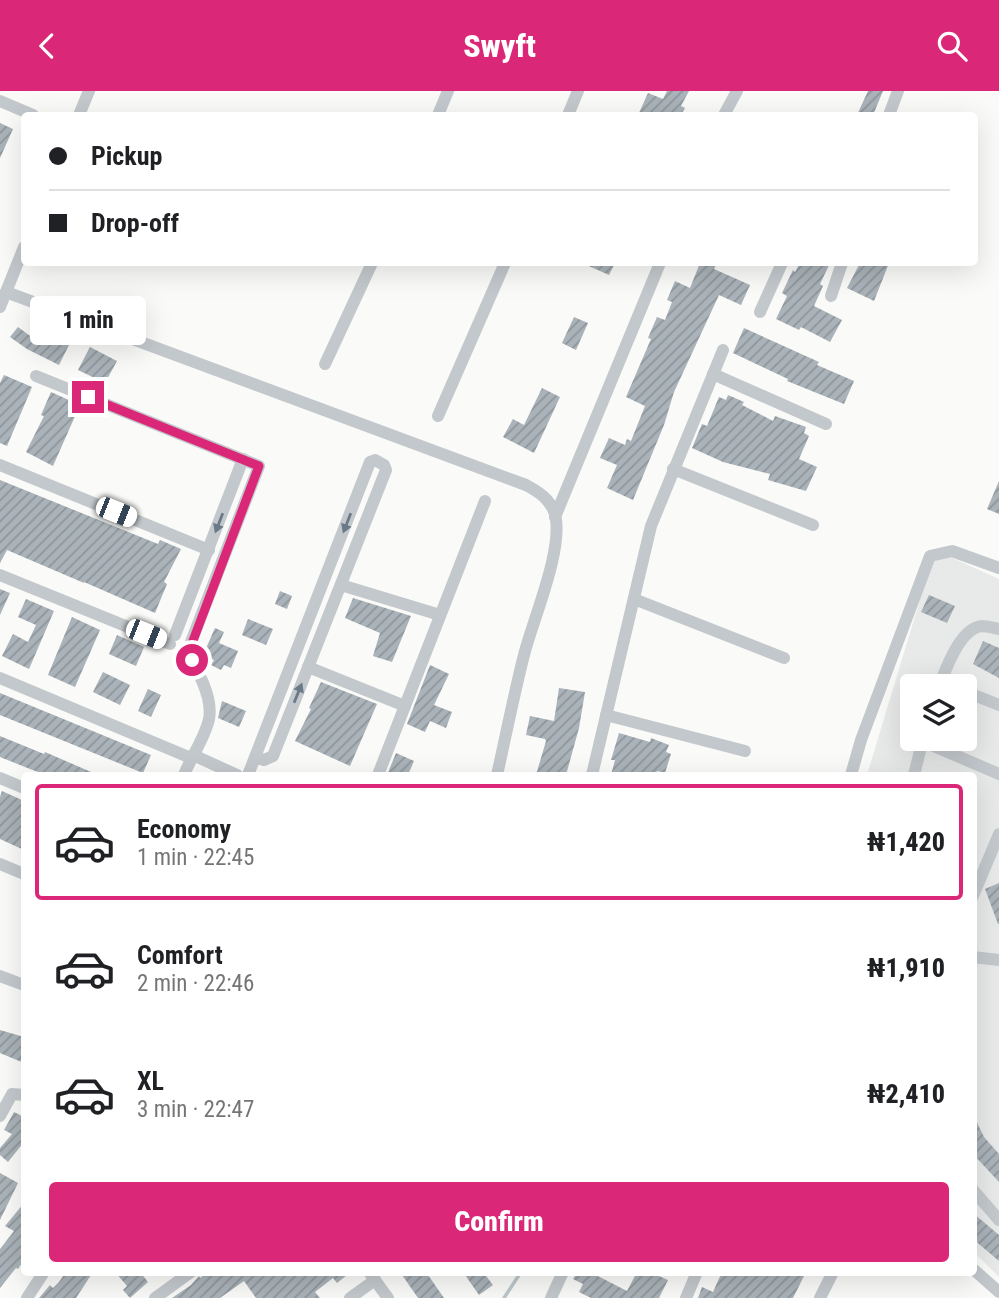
<!DOCTYPE html>
<html lang="en">
<head>
<meta charset="utf-8">
<style>
  body { margin:0; font-family:"Roboto Condensed",sans-serif; background:#f2f2f2; color:#202124; height:100vh; display:flex; flex-direction:column; font-size:26px; white-space:nowrap }
  * { box-sizing:border-box; margin:0 }
  p { font-size:23px; color:#757577 }
  .icon { flex:none; width:38px; height:38px; fill:none; stroke:currentColor; stroke-width:2; stroke-linecap:round; stroke-linejoin:round }
  .map { position:relative; flex:1; overflow:hidden }
  .panel { position:absolute; left:21px; top:681px; width:956px; height:504px; display:flex; flex-direction:column; background:#fff; border-radius:7px; box-shadow:0 7px 28px #0002 }
  .panel>* { flex:none }
  .hud { position:absolute; left:21px; top:21px; width:957px; height:154px; border-radius:7px; box-shadow:0 7px 28px #0002; display:grid; align-content:center; height:154px; padding:0 28px; background:#fff }
  .tools { position:absolute; left:900px; top:583px; display:grid; gap:14px }
  .tools a { display:grid; place-items:center; width:77px; height:77px; border-radius:7px; background:#fff; box-shadow:0 7px 28px #0002; font-size:35px }
  .end { position:absolute; width:32px; height:32px; margin:-16px; border:9px solid #db2777; background:#fff; box-shadow:0 0 0 4px #fff }
  .from { border-radius:50% }
  .bubble { position:absolute; height:49px; border-radius:7px; background:#fff; box-shadow:0 7px 28px #0002; font-size:23px; font-weight:800; line-height:49px; text-align:center }
  .car { position:absolute; width:21px; height:42px; margin:-21px -10px; border-radius:9px; box-shadow:0 0 5px 2px #0007; background:linear-gradient(#fff 24%,#345 0 40%,#fff 0 76%,#345 0 86%,#fff 0) }
  .hud b { display:flex; align-items:center; gap:24px; height:66px; font-size:26px }
  .hud b+b { border-top:2px solid #e0e0e0 }
  .hud i { width:18px; height:18px; background:#202124 }
  ul { padding:12px 0 0; list-style:none }
  li { display:flex; align-items:center; gap:21px; height:116px; margin:0 14px 10px; padding:0 14px; border:4px solid transparent; border-radius:7px }
  li div { flex:1 }
  li b { display:block; font-size:26px }
  li em { font-style:normal; font-weight:800 }
  li.on { border-color:#db2777 }
  li>.icon { width:63px; height:63px; stroke-width:1.5 }
  .cta { display:flex; gap:14px; margin-top:auto; padding:14px 28px }
  .cta a { flex:1; height:80px; border-radius:7px; background:#db2777; color:#fff; font-size:28px; font-weight:800; line-height:80px; text-align:center }
  header { display:flex; justify-content:space-between; align-items:center; height:91px; padding:0 28px; background:#db2777; color:#fff; font-size:32px; font-weight:800 }
  .map>svg:first-child { display:block }
</style>
</head>
<body>
<header><svg class="icon" aria-label="back" viewBox="0 0 24 24"><path d="M15 5l-7 7 7 7"/></svg>Swyft<svg class="icon" aria-label="search" viewBox="0 0 24 24"><circle cx="10" cy="10" r="6"/><path d="M15 15l6 6"/></svg></header>
<div class="map">
<svg width="999" height="1207" viewBox="0 0 999 1207">
  <defs>
    <pattern id="building-hatch" width="6" height="6" patternUnits="userSpaceOnUse" patternTransform="scale(1.75)"><rect width="6" height="6" fill="#aab3b9"/><path d="M-1 1l2-2M0 6l6-6M5 7l2-2" fill="none" stroke="#8e969c"/></pattern>
  </defs>
  <rect width="100%" height="100%" fill="#fafaf8"/>
  <path fill="#e8e9e9" fill-rule="evenodd" d="M935 459 999 488V1186L973 1160V684H867ZM912 595H964V648H912Z"/>
  <g fill="none" stroke-linecap="round" stroke-linejoin="round">
    <path stroke="#bbc7cb" stroke-width="3.5" d="M504 1207 521 1181"/>
  </g>
  <g fill="url(#building-hatch)">
    <path d="M667 0H689L681 15 685 17 681 24H638L648 2 663 8Z"/>
    <path d="M868 0H883L873 24H857Z"/>
    <path d="M0 32 13 38 0 67Z"/>
    <path d="M582 172H615L609 184Z"/>
    <path d="M700 172H717L714 178 750 194 741 214 719 204 674 301 664 334 633 409 607 397 617 374 600 367 609 347 625 354 627 348 631 350 645 315 626 306 651 248 648 247 657 226 665 229 672 211 667 209 675 190 690 197Z"/>
    <path d="M800 172H830L820 193 823 195 814 215 842 229 830 251 801 236 799 239 776 228 787 205 782 202 793 179 795 181Z"/>
    <path d="M860 172H889L874 210 847 197Z"/>
    <path d="M574 226 588 232 576 259 562 252Z"/>
    <path d="M18 236 37 250 43 238 70 252 59 274 27 258 10 246Z"/>
    <path d="M744 237 819 271 817 274 854 290 844 313 787 290 788 288 733 262Z"/>
    <path d="M90 256 117 270 105 292 78 279Z"/>
    <path d="M4 284 32 296 7 355 0 352V292Z"/>
    <path d="M542 297 560 306 534 362 503 346 513 328 524 334Z"/>
    <path d="M51 301 80 314 53 375 26 361 44 325 41 324Z"/>
    <path d="M728 304 744 311 742 314 773 330 775 325 806 336 804 342 809 345 799 368 817 376 806 400 768 389 770 383 723 371 692 357 702 333 707 335 719 306 726 309Z"/>
    <path d="M0 389 158 453 160 449 181 458 164 491 167 493 155 522 84 491V492L7 459 0 472Z"/>
    <path d="M999 390V423L987 418Z"/>
    <path d="M0 498 10 502 0 524Z"/>
    <path d="M280 500 292 505 287 518 275 513Z"/>
    <path d="M929 504 955 515 947 532 921 521Z"/>
    <path d="M353 507 411 525 392 571 373 565 380 542 345 527Z"/>
    <path d="M26 508 54 520 29 578 2 565 13 543 28 551 36 534 18 526Z"/>
    <path d="M72 526 100 539 75 596 48 584Z"/>
    <path d="M248 528 273 538 266 554 242 544Z"/>
    <path d="M215 537 224 541 219 552 238 560 231 577 224 574 221 579 211 574 214 569 203 564Z"/>
    <path d="M117 544 144 556 136 575 109 563Z"/>
    <path d="M983 550 999 557V587L973 573Z"/>
    <path d="M430 574 449 583 434 614 452 621 446 637 430 630 425 641 407 633Z"/>
    <path d="M103 581 130 594 120 614 93 601Z"/>
    <path d="M321 591 377 613 350 675 295 650 311 618 309 617Z"/>
    <path d="M559 597 585 601 579 637 566 684H536L546 650 545 648 526 644 530 625 554 630Z"/>
    <path d="M148 598 161 604 151 626 138 620Z"/>
    <path d="M0 602 151 664 143 682 0 624Z"/>
    <path d="M222 610 246 620 239 636 218 627Z"/>
    <path d="M619 642 650 651 651 647 669 654 666 661 671 663 665 682 657 680 656 684H611L615 669H611Z"/>
    <path d="M0 645 44 663 45 661 98 684H46L30 678 0 666Z"/>
    <path d="M396 662 414 670 408 684H387Z"/>
    <path d="M2 700 24 710V759L0 748V706Z"/>
    <path d="M999 792V833H998L985 798Z"/>
    <path d="M0 939 24 946V972L0 962Z"/>
    <path d="M14 1021 24 1026V1051L8 1071 0 1064V1057L12 1043 4 1039Z"/>
    <path d="M973 1023 984 1046 999 1063V1091L973 1063Z"/>
    <path d="M0 1082 18 1092 0 1129Z"/>
    <path d="M24 1112V1169L18 1178 16 1177 0 1197V1158L14 1140 5 1135Z"/>
    <path d="M973 1122 999 1144V1170L973 1148Z"/>
    <path d="M66 1181H93L76 1207H39L50 1194 53 1197 59 1191Z"/>
    <path d="M115 1181H140L148 1191 130 1207 123 1199 127 1195Z"/>
    <path d="M208 1181H351L337 1192 333 1187 315 1201 320 1207H256L244 1190 220 1207H172L191 1194 199 1185 200 1187Z"/>
    <path d="M400 1181H426L444 1207H418Z"/>
    <path d="M463 1181H483L493 1194 479 1204Z"/>
    <path d="M577 1181H590L627 1200 637 1181H661L659 1185 668 1189 659 1207H591L579 1201 583 1193 573 1188Z"/>
    <path d="M722 1181H806L793 1207H698L702 1196 713 1201Z"/>
  </g>
  <g fill="none" stroke-linecap="round" stroke-linejoin="round">
    <g stroke="#c3c8cc" stroke-width="12">
      <path d="M0 10 33 24"/>
      <path d="M79 24 89 0"/>
      <path d="M438 24 448 0"/>
      <path d="M568 24 578 0"/>
      <path d="M724 24 737 0"/>
      <path d="M889 24 898 0"/>
      <path d="M6 201 526 394C539 401 550 408 555 423 564 458 533 528 524 564 514 603 506 644 497 684"/>
      <path d="M831 205 842 172"/>
      <path d="M0 216 24 156"/>
      <path d="M760 221 782 172"/>
      <path d="M325 273 372 172"/>
      <path d="M713 283 826 333"/>
      <path d="M36 285 259 375 191 551"/>
      <path d="M438 325 505 172"/>
      <path d="M0 374 209 459"/>
      <path d="M673 378 813 434"/>
      <path d="M555 426 660 172"/>
      <path d="M0 484 170 553"/>
      <path d="M341 494 440 524"/>
      <path d="M634 508 784 567"/>
      <path d="M175 544 243 368"/>
      <path d="M308 576 405 615"/>
      <path d="M0 587 191 667"/>
      <path d="M939 595C946 578 960 537 982 535 987 535 994 537 999 538"/>
      <path d="M964 600 999 614"/>
      <path d="M606 624 745 660"/>
      <path d="M922 650 999 683"/>
      <path d="M193 664 237 684"/>
      <path d="M184 684C191 666 205 647 209 628 213 607 198 579 186 561"/>
      <path d="M248 684 370 371 375 369 384 374 386 379 273 665 264 669 255 666"/>
      <path d="M378 684 485 410"/>
      <path d="M592 684 651 435 723 259"/>
      <path d="M851 684 861 649 930 465 952 460 999 477"/>
      <path d="M914 684 923 648"/>
      <path d="M0 687 24 697"/>
      <path d="M0 773 24 783"/>
      <path d="M973 805 999 743"/>
      <path d="M973 866 999 869"/>
      <path d="M0 885 24 894"/>
      <path d="M0 1025 12 1003 24 1004"/>
      <path d="M973 1099 999 1129"/>
      <path d="M973 1178 999 1201"/>
      <path d="M369 1181 388 1207"/>
      <path d="M27 1207 44 1181"/>
      <path d="M155 1207 191 1181"/>
      <path d="M350 1207 375 1189"/>
      <path d="M551 1207 563 1181"/>
      <path d="M686 1207 697 1181"/>
      <path d="M820 1207 833 1181"/>
    </g>
  </g>
  <defs><path id="oneway-solid" d="M-6-.8H1V-3.2L6.5 0L1 3.2V.8H-6Z" transform="scale(1.75)"/></defs>
  <g fill="#6a7a87">
    <use href="#oneway-solid" transform="translate(219 432) rotate(111)"/>
    <use href="#oneway-solid" transform="translate(347 432) rotate(111)"/>
    <use href="#oneway-solid" transform="translate(298 602) rotate(-68)"/>
  </g>
  <g fill="none" stroke-linecap="round" stroke-linejoin="round">
    <path stroke="#db2777" stroke-width="9" d="M88 306 259 375 191 555 186 561 192 569"/>
  </g>
</svg>
<div class="tools">
<a><svg class="icon" aria-label="layers" viewBox="0 0 24 24"><path d="M12 4l9 5-9 5-9-5zM3 14l9 5 9-5"/></svg></a>
</div>
<i class="end from" style="left:192px;top:569px"></i>
<i class="end" style="left:88px;top:306px"></i>
<div class="bubble" style="left:30px;top:205px;width:116px">1 min</div>
<i class="car" style="left:116px;top:421px;rotate:112deg"></i>
<i class="car" style="left:146px;top:543px;rotate:112deg"></i>
<div class="hud">
<b><i class="from"></i>Pickup</b>
<b><i></i>Drop-off</b>
</div>
<section class="panel">
<ul>
<li class="on"><svg class="icon" aria-label="car" viewBox="0 0 24 24"><path d="M5 17H2v-5l4-1 3-4h7l3 4 3 1v5h-3M9 17h6M6 11h13"/><circle cx="7" cy="17" r="2"/><circle cx="17" cy="17" r="2"/></svg><div><b>Economy</b><p>1 min · 22:45</p></div><em>₦1,420</em></li>
<li><svg class="icon" aria-label="car" viewBox="0 0 24 24"><path d="M5 17H2v-5l4-1 3-4h7l3 4 3 1v5h-3M9 17h6M6 11h13"/><circle cx="7" cy="17" r="2"/><circle cx="17" cy="17" r="2"/></svg><div><b>Comfort</b><p>2 min · 22:46</p></div><em>₦1,910</em></li>
<li><svg class="icon" aria-label="car" viewBox="0 0 24 24"><path d="M5 17H2v-5l4-1 3-4h7l3 4 3 1v5h-3M9 17h6M6 11h13"/><circle cx="7" cy="17" r="2"/><circle cx="17" cy="17" r="2"/></svg><div><b>XL</b><p>3 min · 22:47</p></div><em>₦2,410</em></li>
</ul>
<div class="cta"><a>Confirm</a></div>
</section>
</div>
</body>
</html>
